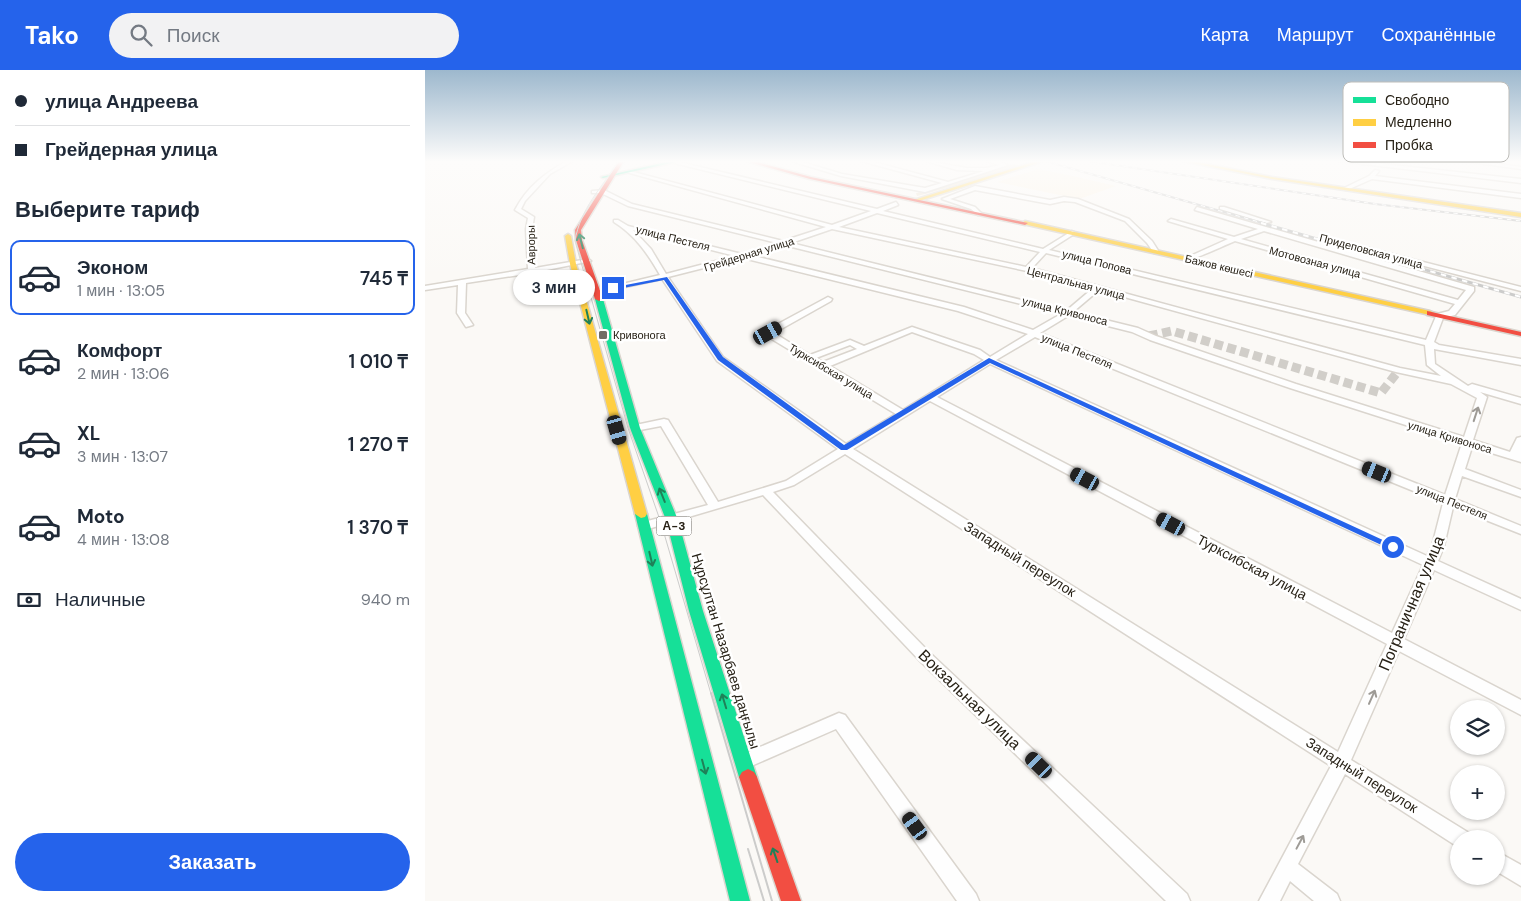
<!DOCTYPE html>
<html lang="ru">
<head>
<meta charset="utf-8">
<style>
  body { margin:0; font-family:"DM Sans",sans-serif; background:#f2f2f3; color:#1f2937; height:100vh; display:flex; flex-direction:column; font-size:19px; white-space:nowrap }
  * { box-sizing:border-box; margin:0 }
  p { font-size:16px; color:#747a83 }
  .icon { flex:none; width:28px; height:28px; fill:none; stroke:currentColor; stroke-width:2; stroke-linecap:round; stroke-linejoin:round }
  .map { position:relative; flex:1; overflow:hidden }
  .details { display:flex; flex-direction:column; background:#fff; width:425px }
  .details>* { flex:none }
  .top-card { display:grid; align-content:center; height:110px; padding:0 15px; background:#fff }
  .buttons { position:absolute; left:1025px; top:630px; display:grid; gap:10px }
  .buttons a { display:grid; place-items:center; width:55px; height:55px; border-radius:50%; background:#fff; box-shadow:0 1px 4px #0004; font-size:25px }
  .end { position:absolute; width:22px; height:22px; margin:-11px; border:6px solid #2563eb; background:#fff; box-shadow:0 0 0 2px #fff }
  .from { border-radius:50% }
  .bubble { position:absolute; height:35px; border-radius:18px; background:#fff; box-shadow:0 1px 4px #0004; font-size:16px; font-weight:600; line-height:35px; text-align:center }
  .car { position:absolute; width:15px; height:30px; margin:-15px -8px; border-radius:6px; box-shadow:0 0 4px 1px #0007; background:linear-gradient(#222 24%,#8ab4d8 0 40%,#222 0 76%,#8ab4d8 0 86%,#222 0) }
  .top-card b { display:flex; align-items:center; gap:18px; height:48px; font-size:19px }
  .top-card b+b { border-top:1px solid #e0e1e3 }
  .top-card i { width:12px; height:12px; background:#1f2937 }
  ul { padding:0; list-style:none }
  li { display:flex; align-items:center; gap:15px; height:75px; margin:0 10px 8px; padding:0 5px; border:2px solid transparent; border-radius:10px }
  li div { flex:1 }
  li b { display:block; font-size:19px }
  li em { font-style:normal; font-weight:600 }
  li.active { border-color:#2563eb }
  li>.icon { width:45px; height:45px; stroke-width:1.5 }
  h2 { padding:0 15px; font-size:22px; line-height:60px }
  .pay { display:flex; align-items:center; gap:12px; height:55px; padding:0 15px; font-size:19px }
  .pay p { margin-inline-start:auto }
  .button { display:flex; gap:10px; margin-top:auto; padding:10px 15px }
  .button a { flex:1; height:58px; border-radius:30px; background:#2563eb; color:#fff; font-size:20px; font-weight:600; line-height:58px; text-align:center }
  header { display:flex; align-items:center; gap:30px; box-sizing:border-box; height:70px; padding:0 25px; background:#2563eb; color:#fff }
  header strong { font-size:24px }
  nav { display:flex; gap:28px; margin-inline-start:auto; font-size:18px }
  .search { width:350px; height:45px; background:#f2f2f3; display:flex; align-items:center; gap:12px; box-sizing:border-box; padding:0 18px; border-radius:28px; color:#747a83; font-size:19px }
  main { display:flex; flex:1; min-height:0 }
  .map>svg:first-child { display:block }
</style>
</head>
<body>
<header>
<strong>Tako</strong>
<div class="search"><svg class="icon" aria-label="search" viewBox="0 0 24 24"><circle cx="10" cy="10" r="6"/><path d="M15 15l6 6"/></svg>Поиск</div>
<nav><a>Карта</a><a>Маршрут</a><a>Сохранённые</a></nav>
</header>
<main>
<section class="details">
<div class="top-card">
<b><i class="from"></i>улица Андреева</b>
<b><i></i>Грейдерная улица</b>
</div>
<h2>Выберите тариф</h2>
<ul>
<li class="active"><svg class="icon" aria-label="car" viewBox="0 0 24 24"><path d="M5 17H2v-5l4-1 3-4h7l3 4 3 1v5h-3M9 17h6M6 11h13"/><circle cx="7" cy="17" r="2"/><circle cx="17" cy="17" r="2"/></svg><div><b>Эконом</b><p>1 мин · 13:05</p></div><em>745 ₸</em></li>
<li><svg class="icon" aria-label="car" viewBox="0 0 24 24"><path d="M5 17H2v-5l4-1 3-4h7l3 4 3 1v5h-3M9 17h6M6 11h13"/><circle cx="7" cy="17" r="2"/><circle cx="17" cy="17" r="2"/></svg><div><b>Комфорт</b><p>2 мин · 13:06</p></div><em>1 010 ₸</em></li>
<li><svg class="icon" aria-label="car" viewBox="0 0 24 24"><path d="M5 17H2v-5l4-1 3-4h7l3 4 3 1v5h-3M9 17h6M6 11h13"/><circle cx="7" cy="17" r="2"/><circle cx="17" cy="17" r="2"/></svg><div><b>XL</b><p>3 мин · 13:07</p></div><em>1 270 ₸</em></li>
<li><svg class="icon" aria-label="car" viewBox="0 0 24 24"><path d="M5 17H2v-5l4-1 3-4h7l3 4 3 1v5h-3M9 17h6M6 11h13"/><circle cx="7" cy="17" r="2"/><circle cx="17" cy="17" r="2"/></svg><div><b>Moto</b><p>4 мин · 13:08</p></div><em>1 370 ₸</em></li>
</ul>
<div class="pay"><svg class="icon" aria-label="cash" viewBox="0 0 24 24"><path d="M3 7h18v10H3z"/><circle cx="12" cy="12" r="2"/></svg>Наличные<p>940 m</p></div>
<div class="button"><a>Заказать</a></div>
</section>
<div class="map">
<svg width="1096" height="831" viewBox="0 0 1096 831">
  <rect width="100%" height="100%" fill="#fbf9f6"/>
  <path fill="#fcf4e6" d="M613 99 643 105 691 116 654 129 572 112Z"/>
  <path fill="#ebe0cd" d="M588 94 596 96 504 123 492 126 491 123 515 118Z"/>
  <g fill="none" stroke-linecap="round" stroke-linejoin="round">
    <path stroke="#d1cec9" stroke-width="9" stroke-dasharray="9 4.5" stroke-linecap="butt" d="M724 266 747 261 956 323 974 300"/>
    <defs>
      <g id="street">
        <path d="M142 91H148L125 104 100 131 96 139 109 147 107 159 110 198 163 189 166 191 107 203 41 213 40 243 48 255 41 257 32 243 33 215 0 220V216L103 199 101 159 103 148 90 140C102 117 120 103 142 91Z"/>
        <path d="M250 91 452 139 471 132 473 135 458 141 618 179 647 161 649 162V164L624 180 1001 270 1012 244 1024 241 1030 234 810 171C800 175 767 191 761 190V188L803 169 743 151 746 149 809 167 833 159 770 140 772 137 1049 217V221L1030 245 1018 248 1009 272 1014 275 1096 289V295L1009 279 1010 294 1043 316 1047 314 1096 328V334L1055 322 1062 327 1048 370 1085 382 1092 368 1096 367V392L1047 377 1040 399 1096 420V427L1037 406 1030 429 1096 456V464L1028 437 1019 476 1013 491 1096 529V540L1009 500 979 569 1096 630V645L974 581 926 690 1044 763 1046 769H1034V777L1030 775 920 704 873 794 912 824 915 831H889L865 811 855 831H834L906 696 420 384 369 415 348 422 505 583 762 824 765 831H741L495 591 338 425 223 459H215L213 456 215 453 283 435 236 356 210 361 206 360 205 358 206 356 239 349 243 350 293 432 361 411 413 379 292 291 237 209 172 223 168 221 235 205C223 184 210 165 189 152V150H193L203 156 317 184 352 173 203 136 176 123H167V121L179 120 207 134 358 171 401 157 201 102 205 101 407 155 446 141 245 92ZM452 143 615 182 601 197 414 157ZM407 159 602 201 667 219 641 241 366 173ZM208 160 310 186 241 204 226 179ZM839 161 1041 220 1033 230 816 169ZM359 175 636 244 608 260 539 237 325 185ZM621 183 1000 275 1002 295 1016 306 975 298 607 198ZM318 188 533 241 603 264 565 287 555 280 487 257 439 276 425 270 385 285 349 263 406 231 407 229 403 227 340 261V265L471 344 421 374 298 287 243 207ZM674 220 971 302 1026 314 1052 328 1039 367 871 314 731 266 713 258 648 242ZM643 246 707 262 725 270 865 318 1037 373 1020 425 615 263ZM487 262 549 284 559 290 478 340 405 296ZM610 267 1018 433 1007 476 1002 486 571 290ZM425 275 432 279 398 292 391 288ZM565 294 998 495 967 563 512 327ZM505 331 962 574 913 682 428 379Z"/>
        <path d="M366 91H374L417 104 500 118 517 113 436 91H445L523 112 559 101 532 100 501 91 542 98H561L575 95 562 91H572L583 95 500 122 416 106Z"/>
        <path d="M913 91H931L1096 109V113Z"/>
        <path d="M1038 91H1054L1096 97V99Z"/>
        <path d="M950 100 954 101 950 106 1096 124V128L947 109 922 120 917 119 944 106Z"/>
        <path d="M550 116 625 130 639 127 653 129 704 149 727 171 734 182 729 183 722 173 700 151 650 132 639 131 625 134 550 120 525 129 550 137 556 143 553 145 546 139 517 129Z"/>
        <path d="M795 137H799L846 152 841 153 795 139Z"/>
        <path d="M928 174 1096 217V221L926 177V175Z"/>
        <path d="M414 643 420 645 551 824 554 831H532L411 659 324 697 318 699 312 697 310 692 312 687Z"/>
        <path d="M1071 781 1096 795V816L1071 801Z"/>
      </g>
      <g id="fast">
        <path d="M245 91H256L178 108 176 107Z"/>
        <path d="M171 227 178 229 215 358 253 450 278 541 332 707 329 712 323 715 317 712 314 707 264 541 241 450 205 358 170 229Z"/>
        <path d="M216 440 222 444 325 831H305L210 444Z"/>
      </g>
      <g id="slow">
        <path d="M611 91H619L494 131 489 130Z"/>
        <path d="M757 91H768L847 107 1096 143V147L847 109Z"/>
        <path d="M600 151 1005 241 1009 243 1005 245 598 154 597 153Z"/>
        <path d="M143 164 146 166 151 194 222 444 220 447 216 448 210 444 145 194 140 166Z"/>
      </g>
      <g id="jam">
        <path d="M194 91H199L156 160 157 170 178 229 174 231 170 229 151 170 150 160Z"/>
        <path d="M320 91H329L386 107 603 153 600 155 385 109Z"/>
        <path d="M1002 241 1096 262V266L1002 245Z"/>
        <path d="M323 699 329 702 332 707 376 831H356L314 707 317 702Z"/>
      </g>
    </defs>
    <use href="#street" stroke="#dad5ce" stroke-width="3"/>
    <use href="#fast" stroke="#dad5ce" stroke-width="3"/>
    <use href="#slow" stroke="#dad5ce" stroke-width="3"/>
    <use href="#jam" stroke="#dad5ce" stroke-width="3"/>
    <use href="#street" fill="#fefefe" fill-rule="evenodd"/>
    <use href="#fast" fill="#16e098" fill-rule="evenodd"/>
    <use href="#slow" fill="#ffcf43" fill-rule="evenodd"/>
    <use href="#jam" fill="#f24e42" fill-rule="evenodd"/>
    <path stroke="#cccccb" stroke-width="1" d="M194 91C177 117 155 139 150 171L203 358 236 453 286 624"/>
    <g stroke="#cccccb" stroke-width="2">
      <path d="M286 623 347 831"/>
      <path d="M323 779 339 831"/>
    </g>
    <defs>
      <g id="rail-far1">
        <path d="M620 91 841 154"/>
        <path d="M663 91 950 134 1096 151"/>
      </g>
      <path id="rail" d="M836 153 1096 227"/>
    </defs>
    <use href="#rail-far1" stroke="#cccccb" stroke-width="2"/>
    <use href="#rail" stroke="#cccccb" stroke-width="3"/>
    <use href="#rail-far1" stroke="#fff" stroke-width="1" stroke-dasharray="4.5" stroke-linecap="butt"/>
    <use href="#rail" stroke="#fff" stroke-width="2" stroke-dasharray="5.5" stroke-linecap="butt"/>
  </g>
  <defs><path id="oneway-shaft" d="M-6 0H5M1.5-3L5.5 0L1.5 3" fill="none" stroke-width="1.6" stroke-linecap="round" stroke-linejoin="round" transform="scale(1.25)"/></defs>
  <g stroke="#1f8158">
    <use href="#oneway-shaft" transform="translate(156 171) rotate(-104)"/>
    <use href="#oneway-shaft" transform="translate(163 247) rotate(77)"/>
    <use href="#oneway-shaft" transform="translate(237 425) rotate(-112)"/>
    <use href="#oneway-shaft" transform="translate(226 489) rotate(77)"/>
    <use href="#oneway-shaft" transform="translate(299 631) rotate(-107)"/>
    <use href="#oneway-shaft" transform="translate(279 697) rotate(75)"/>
    <use href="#oneway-shaft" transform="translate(350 785) rotate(-109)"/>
  </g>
  <g stroke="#9e9b96">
    <use href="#oneway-shaft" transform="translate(1051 344) rotate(-72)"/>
    <use href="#oneway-shaft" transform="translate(947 627) rotate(-66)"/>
    <use href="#oneway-shaft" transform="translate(875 772) rotate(-62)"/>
  </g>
  <linearGradient id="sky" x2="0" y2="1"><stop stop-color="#9db8cd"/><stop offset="0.44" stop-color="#fdfcfb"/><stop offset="1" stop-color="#fdfcfb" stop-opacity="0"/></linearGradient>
  <rect width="1096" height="208" fill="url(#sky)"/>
  <path fill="#2563eb" d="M242 207 298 287 419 375 564 288 973 477 965 479 565 293 422 380H416L293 290 239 210 188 220 185 218Z"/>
  <rect fill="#726d65" stroke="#fff" stroke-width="2" x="173" y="260" width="10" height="10" rx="2.5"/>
  <g text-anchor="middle" stroke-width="5" stroke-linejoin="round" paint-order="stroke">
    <g font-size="11" fill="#282217" stroke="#fff">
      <text transform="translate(248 168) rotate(14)" y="4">улица Пестеля</text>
      <text transform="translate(106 175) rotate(-91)" y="4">Авроры</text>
      <text transform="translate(946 181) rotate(15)" y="4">Придеповская улица</text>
      <text transform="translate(324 184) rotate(-17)" y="4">Грейдерная улица</text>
      <text transform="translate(672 192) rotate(14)" y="4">улица Попова</text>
      <text transform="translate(890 192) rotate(15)" y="4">Мотовозная улица</text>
      <text transform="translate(794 196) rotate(13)" y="4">Бажов көшесі</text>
      <text transform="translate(651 213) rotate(15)" y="4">Центральная улица</text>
      <text transform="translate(640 241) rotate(14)" y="4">улица Кривоноса</text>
      <text transform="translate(652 281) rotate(22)" y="4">улица Пестеля</text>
      <text transform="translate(406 301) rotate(31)" y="4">Турксибская улица</text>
      <text transform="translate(1025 367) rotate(17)" y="4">улица Кривоноса</text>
      <text transform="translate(1027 432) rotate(22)" y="4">улица Пестеля</text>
    </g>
    <g font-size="11" fill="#282217" stroke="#fff" text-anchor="start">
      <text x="188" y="269">Кривонога</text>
    </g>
    <rect fill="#fff" stroke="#68645d" stroke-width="1" x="231.5" y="446.5" width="35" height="19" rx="4"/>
    <g font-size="12" font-weight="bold" fill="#282217">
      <text x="249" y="460">А-3</text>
    </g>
    <g font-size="14" fill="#282217" stroke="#fff">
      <text transform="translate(595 489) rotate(32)" y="5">Западный переулок</text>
      <text transform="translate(827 497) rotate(28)" y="5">Турксибская улица</text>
      <text transform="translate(301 581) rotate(73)" y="5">Нұрсұлтан Назарбаев даңғылы</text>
      <text transform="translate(937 705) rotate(32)" y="5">Западный переулок</text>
    </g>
    <g font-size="16" fill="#282217" stroke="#fff">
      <text transform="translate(986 533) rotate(-67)" y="6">Пограничная улица</text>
      <text transform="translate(545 629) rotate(44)" y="6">Вокзальная улица</text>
    </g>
  </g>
  <rect x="918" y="12" width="166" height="80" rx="8" fill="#fff" stroke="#bebdb9" stroke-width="1"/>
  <rect x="928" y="27" width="23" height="6" fill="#16e098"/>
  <rect x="928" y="49" width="23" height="7" fill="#ffcf43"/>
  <rect x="928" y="72" width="23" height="6" fill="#f24e42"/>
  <g font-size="14" fill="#282217">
    <text x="960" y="35">Свободно</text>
    <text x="960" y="57">Медленно</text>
    <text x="960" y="80">Пробка</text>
  </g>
</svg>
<div class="buttons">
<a><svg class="icon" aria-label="layers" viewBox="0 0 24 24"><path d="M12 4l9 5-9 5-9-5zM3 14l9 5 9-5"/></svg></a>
<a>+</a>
<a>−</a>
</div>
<i class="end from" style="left:968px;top:477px"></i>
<i class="end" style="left:188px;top:218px"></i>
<div class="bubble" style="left:88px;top:200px;width:82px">3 мин</div>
<i class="car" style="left:343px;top:263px;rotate:61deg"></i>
<i class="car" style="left:192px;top:360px;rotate:164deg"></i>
<i class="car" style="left:952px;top:402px;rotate:292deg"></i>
<i class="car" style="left:660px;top:409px;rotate:298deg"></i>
<i class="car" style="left:746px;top:454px;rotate:298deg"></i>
<i class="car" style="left:614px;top:695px;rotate:314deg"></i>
<i class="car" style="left:490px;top:756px;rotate:324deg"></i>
</div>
</main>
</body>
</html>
